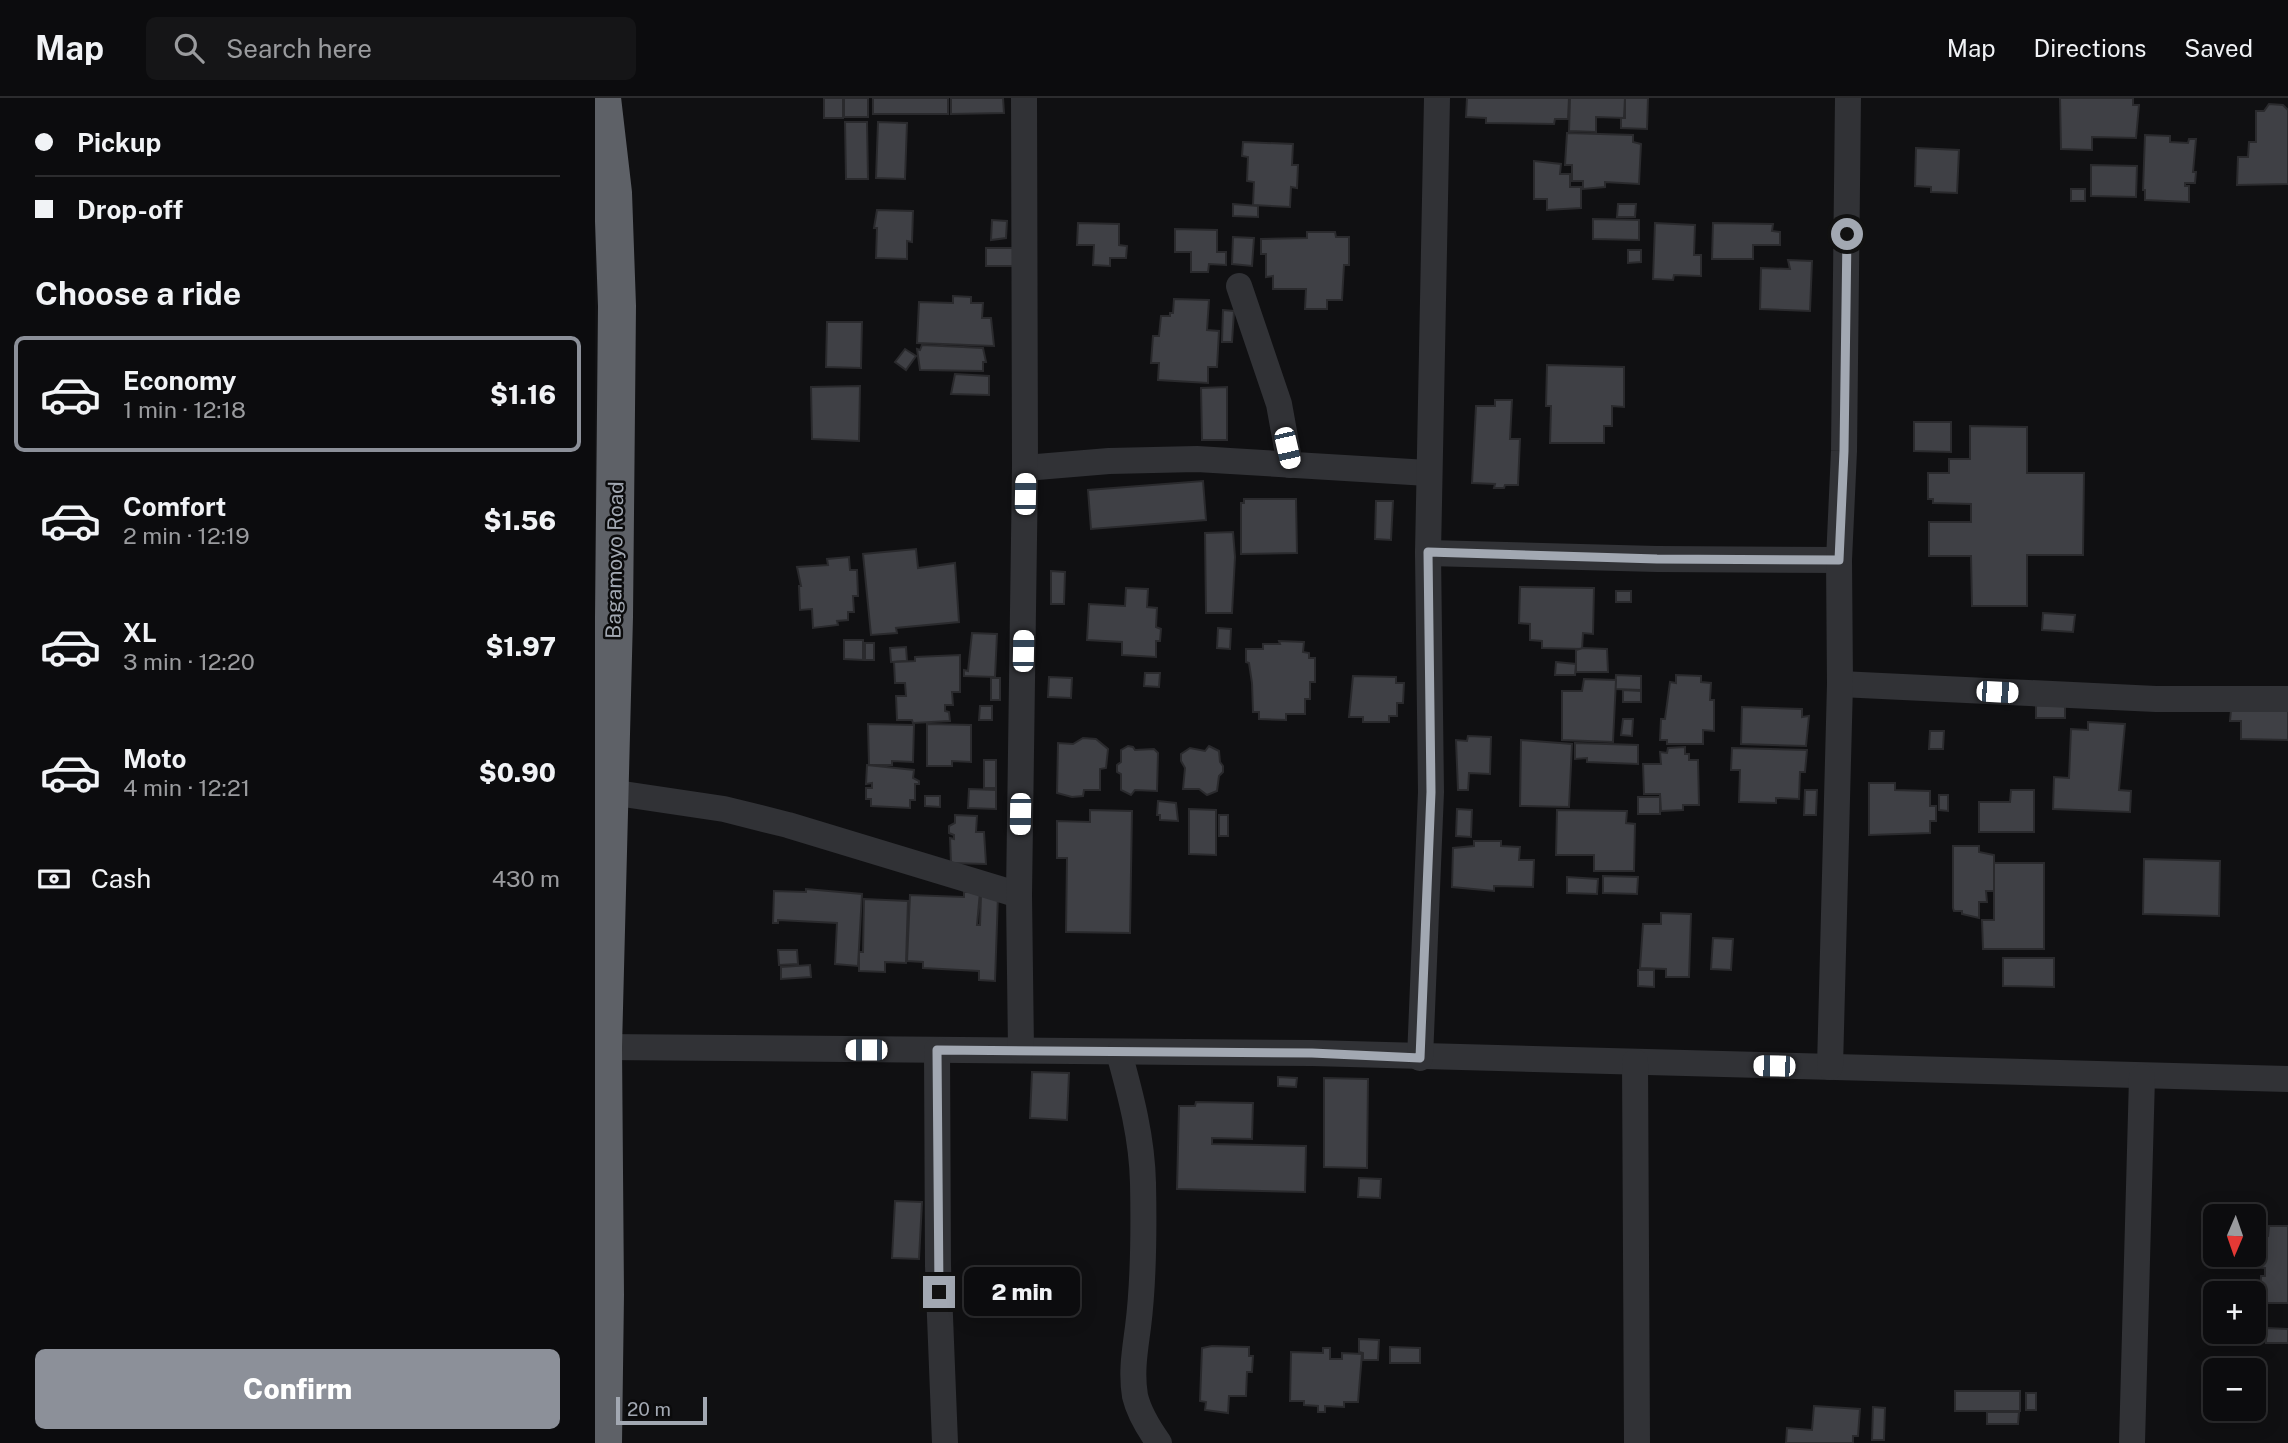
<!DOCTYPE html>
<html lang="en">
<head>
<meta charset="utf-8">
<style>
  body { margin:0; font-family:"Public Sans",sans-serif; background:#151517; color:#f1f3f6; height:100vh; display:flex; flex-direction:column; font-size:26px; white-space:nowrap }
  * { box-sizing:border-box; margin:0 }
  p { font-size:23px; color:#9a9b9e }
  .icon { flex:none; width:38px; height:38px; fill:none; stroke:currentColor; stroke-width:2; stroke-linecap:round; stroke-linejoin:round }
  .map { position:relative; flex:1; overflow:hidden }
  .panel { display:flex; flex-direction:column; background:#0c0c0e; width:595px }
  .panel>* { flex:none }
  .banner { display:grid; align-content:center; height:154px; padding:0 35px; background:#0c0c0e }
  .needle { width:46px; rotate:182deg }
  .buttons { position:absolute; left:1608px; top:1106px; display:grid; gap:14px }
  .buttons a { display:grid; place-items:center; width:63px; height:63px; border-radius:10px; background:#0c0c0e; box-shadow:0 4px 18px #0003,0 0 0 2px #2c2c2e; font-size:35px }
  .scale { position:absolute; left:21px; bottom:18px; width:91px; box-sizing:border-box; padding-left:7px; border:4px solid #a2a8b2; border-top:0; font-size:19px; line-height:24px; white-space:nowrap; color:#a2a8b2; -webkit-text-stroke:5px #0b0b0c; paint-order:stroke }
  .end { position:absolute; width:32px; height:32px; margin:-16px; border:9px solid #a2a8b2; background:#111; box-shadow:0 0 0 4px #111 }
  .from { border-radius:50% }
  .bubble { position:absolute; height:49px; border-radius:10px; background:#0c0c0e; box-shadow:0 4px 18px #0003,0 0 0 2px #2c2c2e; font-size:23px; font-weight:800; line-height:49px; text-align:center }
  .car { position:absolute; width:21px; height:42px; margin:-21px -10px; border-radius:9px; box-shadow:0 0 5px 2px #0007; background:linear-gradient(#fff 24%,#345 0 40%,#fff 0 76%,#345 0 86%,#fff 0) }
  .banner b { display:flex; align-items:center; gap:24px; height:66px; font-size:26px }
  .banner b+b { border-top:2px solid #2c2c2e }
  .banner i { width:18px; height:18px; background:#f1f3f6 }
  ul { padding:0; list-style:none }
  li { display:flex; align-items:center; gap:21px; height:116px; margin:0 14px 10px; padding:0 21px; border:4px solid transparent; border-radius:10px }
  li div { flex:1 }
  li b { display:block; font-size:26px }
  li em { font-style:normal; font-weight:800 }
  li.selected { border-color:#8c9099 }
  li>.icon { width:63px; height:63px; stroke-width:1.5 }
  h2 { padding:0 35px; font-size:32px; line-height:84px }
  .pay { display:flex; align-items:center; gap:18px; height:77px; padding:0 35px; font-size:26px }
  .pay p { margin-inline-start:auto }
  .button { display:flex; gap:14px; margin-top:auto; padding:14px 35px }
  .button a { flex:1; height:80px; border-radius:10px; background:#8c9099; color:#fff; font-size:28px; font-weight:800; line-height:80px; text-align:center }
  header { display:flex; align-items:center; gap:42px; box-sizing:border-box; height:98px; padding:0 35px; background:#0c0c0e; border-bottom:2px solid #2c2c2e }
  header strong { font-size:33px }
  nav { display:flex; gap:38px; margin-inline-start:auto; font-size:24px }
  .search { width:490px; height:63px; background:#151517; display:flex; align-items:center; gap:18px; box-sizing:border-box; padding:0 24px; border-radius:10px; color:#9a9b9e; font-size:26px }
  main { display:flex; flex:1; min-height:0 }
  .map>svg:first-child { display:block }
</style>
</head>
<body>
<header>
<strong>Map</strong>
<div class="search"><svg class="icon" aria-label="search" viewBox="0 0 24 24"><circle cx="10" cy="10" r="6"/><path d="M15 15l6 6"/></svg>Search here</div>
<nav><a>Map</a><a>Directions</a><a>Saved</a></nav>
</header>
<main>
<section class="panel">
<div class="banner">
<b><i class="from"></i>Pickup</b>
<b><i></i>Drop-off</b>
</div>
<h2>Choose a ride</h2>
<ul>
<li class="selected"><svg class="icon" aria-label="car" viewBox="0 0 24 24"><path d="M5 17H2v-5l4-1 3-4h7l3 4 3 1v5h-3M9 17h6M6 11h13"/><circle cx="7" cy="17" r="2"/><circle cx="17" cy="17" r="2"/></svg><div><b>Economy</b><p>1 min · 12:18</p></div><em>$1.16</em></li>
<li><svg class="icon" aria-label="car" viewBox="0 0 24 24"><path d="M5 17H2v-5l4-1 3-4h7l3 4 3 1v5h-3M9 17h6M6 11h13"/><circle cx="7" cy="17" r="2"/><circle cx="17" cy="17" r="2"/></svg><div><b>Comfort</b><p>2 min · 12:19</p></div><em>$1.56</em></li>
<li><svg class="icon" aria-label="car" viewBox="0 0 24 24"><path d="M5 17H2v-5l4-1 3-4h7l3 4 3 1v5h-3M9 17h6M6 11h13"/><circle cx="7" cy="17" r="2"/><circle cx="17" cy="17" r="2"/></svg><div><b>XL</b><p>3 min · 12:20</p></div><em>$1.97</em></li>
<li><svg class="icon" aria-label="car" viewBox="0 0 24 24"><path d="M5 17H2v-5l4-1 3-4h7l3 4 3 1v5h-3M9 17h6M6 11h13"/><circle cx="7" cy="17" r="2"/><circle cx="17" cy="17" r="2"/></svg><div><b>Moto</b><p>4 min · 12:21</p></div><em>$0.90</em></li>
</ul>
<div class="pay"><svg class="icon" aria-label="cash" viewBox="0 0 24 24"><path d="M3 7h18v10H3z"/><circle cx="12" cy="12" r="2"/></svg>Cash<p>430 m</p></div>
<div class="button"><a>Confirm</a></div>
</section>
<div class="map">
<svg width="1693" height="1345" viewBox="0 0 1693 1345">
  <rect width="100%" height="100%" fill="#101012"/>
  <g fill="#3f4045" stroke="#2a2a2d" stroke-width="2">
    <rect x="229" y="0" width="19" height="20"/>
    <rect x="249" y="0" width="24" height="19"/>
    <rect x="278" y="0" width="75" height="16"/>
    <path d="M356 0H408L409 15 356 16Z"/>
    <path d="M872 0H974L973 21H960L959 26 891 25V20L871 19Z"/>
    <path d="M975 0H1030L1029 20 1001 19V34L974 33Z"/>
    <path d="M1030 0H1053L1052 31 1026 30V20H1030Z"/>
    <path d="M1465 0H1538V7H1544L1541 40 1497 39V52L1466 51Z"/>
    <path d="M1674 6 1688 7 1693 12V86L1642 87 1643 59H1653L1654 44H1661V13H1669Z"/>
    <path d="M250 24H272L273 81H251Z"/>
    <path d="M283 24 312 25 310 81 281 80Z"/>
    <path d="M972 35 1038 37V44L1046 46 1044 86 1010 84V89L988 91V83H977V67H970Z"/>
    <path d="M1550 37 1575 38V44L1593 45 1594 41H1601L1598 74H1601L1600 85H1590V88H1594V104L1550 102V92H1548Z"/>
    <path d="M648 44 698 46 697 67H703L702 90 696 89 695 109 658 107 659 84 652 83 653 59 647 58Z"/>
    <path d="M1321 50 1364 52 1362 95 1336 94V89L1320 88Z"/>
    <path d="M939 63 966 66 965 76H975V89H986V110L952 112V101H939Z"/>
    <path d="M1496 67 1542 68 1541 99 1496 98Z"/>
    <rect x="1476" y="91" width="14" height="12"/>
    <path d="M638 106 663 108V119L638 118Z"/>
    <path d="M1023 106H1041L1040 119H1022Z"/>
    <path d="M282 112 318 113 317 144 312 143V161L281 160 282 130H279Z"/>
    <path d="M998 121 1044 122V142L998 141Z"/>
    <path d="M397 122 412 123 411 140 396 142Z"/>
    <path d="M483 125 524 126V147L532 148 531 160H515V168L498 167 499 147H482Z"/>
    <path d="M1060 125 1100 127 1099 157H1106V178L1079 177 1078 182 1058 181Z"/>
    <path d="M1118 125 1178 126 1177 133 1185 134V147H1158V161H1117Z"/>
    <path d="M580 131 622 132V154H631V167L614 166 613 174H596V154H580Z"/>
    <path d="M712 134H740L741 139H754V167H749L747 202H732V211H710L711 191H678V178L671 179V156H666V141L712 140Z"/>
    <path d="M638 139 659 140 657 168 637 166Z"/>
    <rect x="391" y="150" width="27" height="18"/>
    <path d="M1033 152H1046V164L1033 165Z"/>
    <path d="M1193 162 1217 163 1215 213 1165 211 1166 170 1195 171Z"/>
    <path d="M358 198 376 199V205H388L387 220H396L399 248 322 245 324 204 358 205Z"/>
    <path d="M579 201 614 202 612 232 624 233 622 269H613V285L563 282 564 265H556L558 238H564L566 218H575V215H578Z"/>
    <path d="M628 212 639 213 637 244H627Z"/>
    <path d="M232 224H267L266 270 231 269Z"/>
    <path d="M327 247 388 250 391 264H388V273L325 272 322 251 325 252Z"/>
    <path d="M310 251 321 258 311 272 300 264Z"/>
    <path d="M952 267 1029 269V309L1017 308V328H1009V345H955L956 308H951Z"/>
    <path d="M360 276 394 278V297L356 296Z"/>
    <path d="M265 288 264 343 217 341 216 289Z"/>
    <path d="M632 289V342H607L606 290Z"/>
    <path d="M900 302H917L915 341H925L923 387H910L909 390H899L900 386 877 385 881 308H900Z"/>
    <path d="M1319 324H1356V354L1319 353Z"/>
    <path d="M1375 328 1432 329V375H1489L1488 457H1432V508H1377L1376 458H1334V424H1376V406L1338 405V401H1333V375H1354V361H1375Z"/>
    <path d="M608 383 611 422 496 431 493 392Z"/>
    <path d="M649 401H701L702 455 646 456V405H649Z"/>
    <path d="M781 403H798L796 442 780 441Z"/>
    <path d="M638 434 640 459 637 515H611L610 435Z"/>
    <path d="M321 451 323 470 360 465 364 524 301 530 302 535 276 537 268 456Z"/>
    <path d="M254 459 255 472H262L263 498H258L259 514H253V522L242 523 243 527 218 530 217 511 205 512 204 488H206L202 469 233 467 232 461Z"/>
    <path d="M456 473 470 474 469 506H456Z"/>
    <path d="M925 489 999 490 998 536 988 535 987 551 947 550V543L935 542V526L924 525Z"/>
    <path d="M531 490 553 491 552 509 562 510 561 529 566 531 565 543H561V559L527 557V544L492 542 494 506 530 508Z"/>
    <rect x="1021" y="493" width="15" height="11"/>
    <path d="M1448 515 1480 517 1478 534 1447 532Z"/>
    <path d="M623 530 636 531 635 551 622 550Z"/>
    <path d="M377 535 402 536 400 579 369 578V572L373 573Z"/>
    <path d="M249 542H268V562L249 561Z"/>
    <path d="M684 543 709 544 708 554 714 555V560H720V584H715V601H710V616H691V622L664 621V614H658L657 585 654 565 651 564V551H668V546H685Z"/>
    <rect x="270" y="545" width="9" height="17"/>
    <path d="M311 549 312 563 296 564 295 550Z"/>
    <path d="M988 550 1012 551 1013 574H981V552Z"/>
    <path d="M365 557V594H357L358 607H350V613L354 614 355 623 318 625 317 622H302L301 598H311L310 585H300L299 564 320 563V559Z"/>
    <path d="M961 564 981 566 980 577H960Z"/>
    <path d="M550 575H565L564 589 549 588Z"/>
    <path d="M1021 577 1046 578V592L1020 591Z"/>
    <path d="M1081 577 1106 578V584L1116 585 1115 602H1119V633L1108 632V646H1072V642H1065L1066 621H1070L1075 584 1081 585Z"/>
    <path d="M758 578 801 579V585H809L808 605H802V618H794V624H768V619H754Z"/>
    <path d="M454 579 477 580 476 600 453 599Z"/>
    <rect x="396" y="580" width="9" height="22"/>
    <path d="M989 581 1021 582 1018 644 967 642V593H987Z"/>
    <path d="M1028 592 1046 593V604H1028Z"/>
    <path d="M1441 607 1470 608V620H1441Z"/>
    <path d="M385 608H397V622H384Z"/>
    <path d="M1147 609 1207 611V619L1214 618 1211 648 1146 646Z"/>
    <path d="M1636 612H1693V642L1646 641V623H1635Z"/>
    <path d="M1028 621H1038L1037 638 1026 637Z"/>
    <path d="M1493 624 1530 626 1524 692 1536 693 1535 714 1458 711 1459 679 1474 680 1476 631 1493 632Z"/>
    <path d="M273 626 319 627 318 664 297 663V667H274Z"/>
    <path d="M332 626 376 627V664L357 663V668H332Z"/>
    <path d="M1335 633H1349L1348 651H1334Z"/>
    <path d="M873 638 896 639 895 676 874 675 873 692H863L861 642 872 643Z"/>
    <path d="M488 640 501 641 513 651 511 670 505 671V692H489L488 698 477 699 462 695 463 645 478 646Z"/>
    <path d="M926 642 977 646 974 709 925 708Z"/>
    <path d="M980 645 1043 647V666L992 664V660L980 661Z"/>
    <path d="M533 648 538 649 540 652 559 651 563 655 562 693 540 692 536 697 526 692V676L522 674V667L526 664V652Z"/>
    <path d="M614 648 624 653 625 664 628 668V674L624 678 622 693 612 697 604 691H588L590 670 586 663V656L595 650 610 653Z"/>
    <path d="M1090 649V656H1094V662H1103L1104 707H1088V712L1066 713 1065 696H1049L1048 666H1066L1065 654 1072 655 1073 650Z"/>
    <path d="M1137 650 1212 652 1210 674H1205L1204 701 1181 700V705L1144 704 1145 672H1136Z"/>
    <rect x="389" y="662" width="12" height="28"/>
    <path d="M272 667 319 672 318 680 324 683V686H320V702H315V710L276 708V701H271V690H277V685L271 686Z"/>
    <path d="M1274 685H1300V692L1335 693V708H1341V723H1335V735L1274 737Z"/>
    <path d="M374 691 401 692V711L373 710Z"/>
    <path d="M1210 692H1222L1221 717H1209Z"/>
    <path d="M1416 692H1439V734H1384V704H1415Z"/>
    <path d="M1344 697H1353V713L1344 712Z"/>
    <path d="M330 698H345V709L330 708Z"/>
    <rect x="1043" y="699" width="22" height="17"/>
    <path d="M563 703 581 705 583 723 565 722V717H562Z"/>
    <path d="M594 711 621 712V757L594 756Z"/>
    <path d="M862 711 877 712 876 739 861 738Z"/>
    <path d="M495 712 537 713 535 835 471 834 472 760H462V723L495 724Z"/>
    <path d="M962 712 1032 713 1031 725 1040 726 1039 773H999V757H961Z"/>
    <path d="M360 717 382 718 381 734H389L391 766 356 765 355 740 359 741V737L354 735V728L360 725Z"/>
    <rect x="624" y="717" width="9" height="21"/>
    <path d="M879 743H906V748L925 749 924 762H939L938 789 899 788V793L857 789 858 750 879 748Z"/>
    <path d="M1358 748H1384V754L1399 757V793H1391L1392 804H1384V820L1367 816V813H1359L1358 810Z"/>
    <path d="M1549 761 1625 763 1624 818 1548 816Z"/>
    <path d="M1399 765H1449V851H1388L1387 822H1399Z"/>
    <path d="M1008 778 1043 779 1042 796 1008 795Z"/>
    <path d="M972 779 1003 781 1002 796 972 795Z"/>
    <path d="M211 791 267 796 263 868 240 866 242 825 183 822V825H178L179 793 211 794Z"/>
    <path d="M369 794H385L382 827H385L386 797H403L400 883 384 882V873L328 870V864L312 863 315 797 369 799Z"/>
    <path d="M269 801 313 803 311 865 290 864V874L264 873V854H268Z"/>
    <path d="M1066 815 1096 816 1094 879H1071V871L1045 870 1048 826H1066Z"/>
    <path d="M1118 840 1138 841 1136 872 1116 871Z"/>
    <path d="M183 852H202L203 866 184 867Z"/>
    <path d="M1408 860H1459V889L1408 888Z"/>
    <path d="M215 867 216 879 186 881V869Z"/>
    <path d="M1043 872H1059V889L1043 888Z"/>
    <path d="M437 974 474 975 472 1022 435 1020Z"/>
    <path d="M683 979 702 980 701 989 683 988Z"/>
    <path d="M729 980 773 981 772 1070 729 1069Z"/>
    <path d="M601 1004 658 1005 657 1041 617 1040V1046L711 1048 710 1094 582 1091 584 1008H600Z"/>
    <path d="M764 1080 786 1081 785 1100 763 1099Z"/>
    <path d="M300 1103 327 1104 324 1161 297 1160Z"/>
    <path d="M1674 1128H1693V1205H1665L1666 1178H1670V1170L1659 1169V1146H1668V1138H1673Z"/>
    <path d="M1671 1230 1693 1231V1245H1671Z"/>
    <path d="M764 1241 784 1242 783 1262H768V1255L764 1254Z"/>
    <path d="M617 1248 654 1249V1258H658L657 1274H652L651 1298H634L633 1315 610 1312 611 1304 605 1303 607 1250Z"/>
    <path d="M795 1249 825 1250V1265H795Z"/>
    <path d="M728 1250H735V1261H747V1255L767 1256 763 1304H749V1309L730 1308V1314H723V1308L709 1307V1303H695L696 1254 728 1255Z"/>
    <rect x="1360" y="1293" width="65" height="20"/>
    <rect x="1431" y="1295" width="10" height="17"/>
    <path d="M1219 1308 1265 1311 1263 1338H1258V1345H1191L1192 1330 1217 1332Z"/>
    <path d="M1278 1309 1290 1310 1289 1342H1277Z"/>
    <path d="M1392 1314H1424L1423 1326H1392Z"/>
  </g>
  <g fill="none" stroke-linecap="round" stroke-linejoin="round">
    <g stroke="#313236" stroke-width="26">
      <path d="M644 188 684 306 695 367"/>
      <path d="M430 370 514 363 602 361 833 375"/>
      <path d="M833 455 1062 461 1244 462"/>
      <path d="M1245 586 1561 601H1693"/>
      <path d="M15 694 129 711 193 727 424 797"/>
      <path d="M8 949 717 955 1693 981"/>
      <path d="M342 952 343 1168 350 1345"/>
      <path d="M426 952 424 797 430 370 429 0"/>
      <path d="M524 955C536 998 547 1040 548 1085 549 1133 549 1182 543 1229 540 1252 536 1274 540 1298 544 1315 554 1331 564 1345"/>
      <path d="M825 960 836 694 833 455 842 0"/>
      <path d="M1040 964 1042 1345"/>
      <path d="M1235 969 1245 586 1244 462 1249 353 1253 0"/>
      <path d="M1537 1345 1547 979"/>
    </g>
    <path stroke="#5e6167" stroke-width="38" d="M7 0 18 95 22 208 19 519 8 949 10 1197 8 1345"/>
  </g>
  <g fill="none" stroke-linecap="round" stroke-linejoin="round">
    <path stroke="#a2a8b2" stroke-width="9" d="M344 1194 342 952 717 955 825 960 836 694 833 454 1062 461 1244 462 1249 353 1252 136"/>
  </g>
  <g text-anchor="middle" stroke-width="5" stroke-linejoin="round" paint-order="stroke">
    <g font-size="21" fill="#a2a8b2" stroke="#0b0b0c">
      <text transform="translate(20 462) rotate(-89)" y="7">Bagamoyo Road</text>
    </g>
  </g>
</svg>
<div class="buttons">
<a><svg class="needle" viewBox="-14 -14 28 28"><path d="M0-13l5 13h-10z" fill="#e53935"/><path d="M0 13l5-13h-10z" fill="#9a9b9e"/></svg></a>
<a>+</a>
<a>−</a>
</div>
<div class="scale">20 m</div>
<i class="end from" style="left:1252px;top:136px"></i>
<i class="end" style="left:344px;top:1194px"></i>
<div class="bubble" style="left:369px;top:1169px;width:116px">2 min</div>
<i class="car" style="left:692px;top:350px;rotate:167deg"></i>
<i class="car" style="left:430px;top:396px;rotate:1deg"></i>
<i class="car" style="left:428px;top:553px;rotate:1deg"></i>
<i class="car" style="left:1402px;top:594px;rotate:93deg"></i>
<i class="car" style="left:425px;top:716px;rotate:181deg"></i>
<i class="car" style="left:271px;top:952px;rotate:270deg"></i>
<i class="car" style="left:1179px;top:968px;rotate:271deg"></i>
</div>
</main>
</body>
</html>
